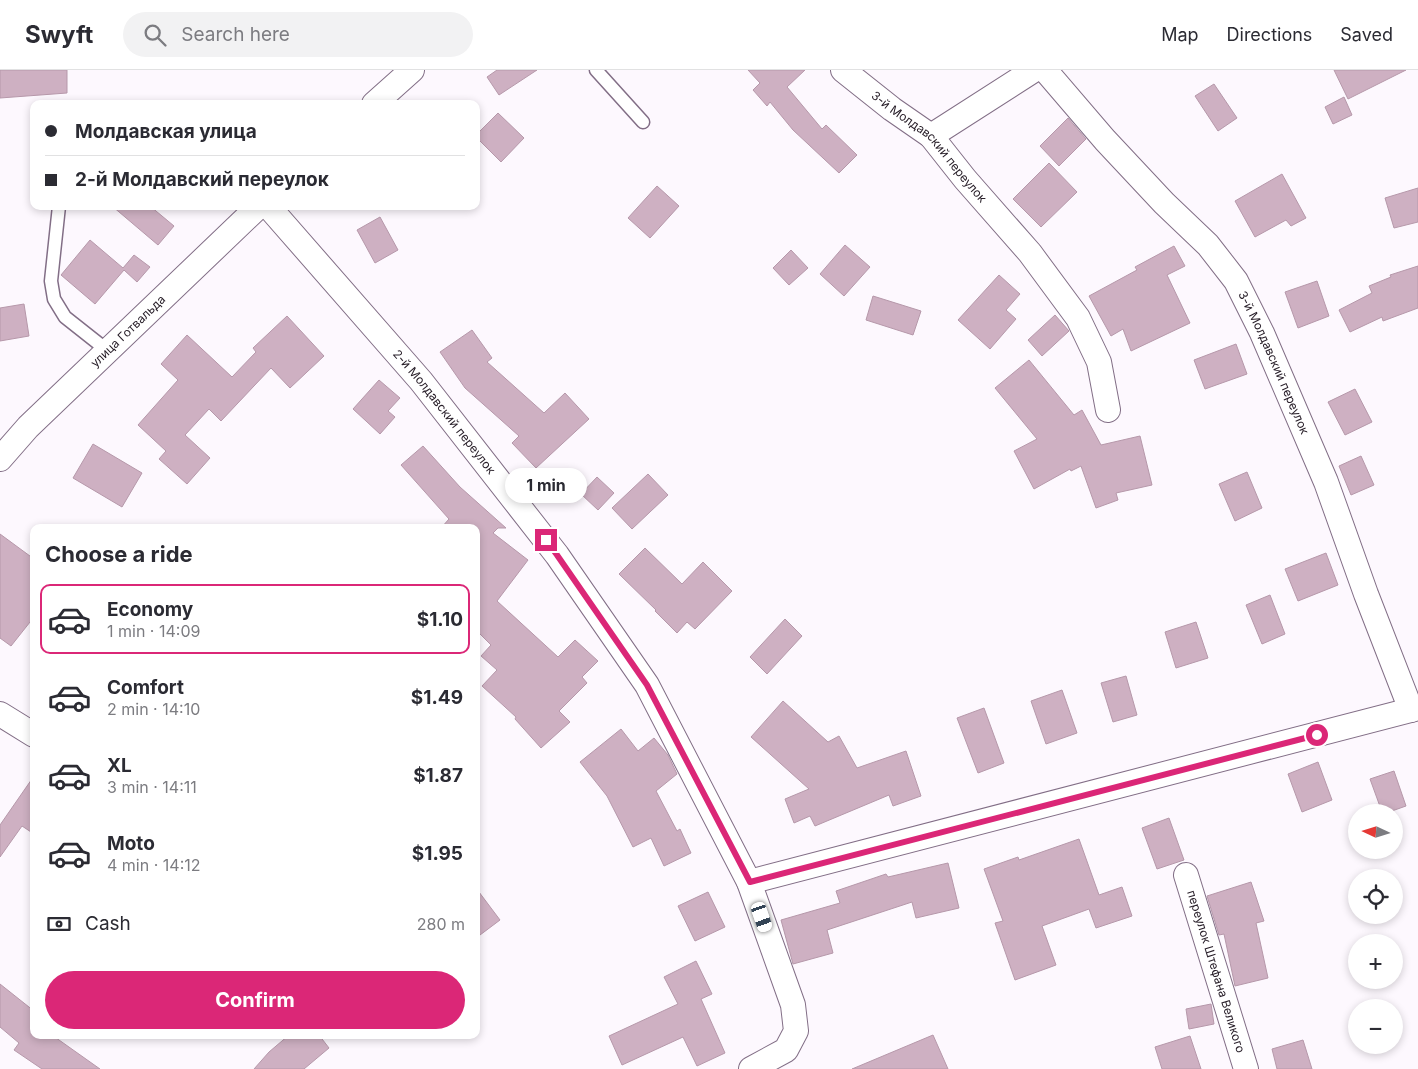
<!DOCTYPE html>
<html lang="en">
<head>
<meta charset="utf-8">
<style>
  body { margin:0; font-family:Inter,sans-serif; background:#f2f2f3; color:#2b2b33; height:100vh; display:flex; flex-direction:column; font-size:19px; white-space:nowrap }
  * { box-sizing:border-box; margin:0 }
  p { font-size:16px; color:#7c7c81 }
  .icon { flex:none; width:28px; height:28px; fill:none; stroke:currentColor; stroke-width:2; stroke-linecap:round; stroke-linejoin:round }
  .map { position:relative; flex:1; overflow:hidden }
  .details { position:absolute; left:30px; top:454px; width:450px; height:515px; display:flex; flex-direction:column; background:#fff; border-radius:10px; box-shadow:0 2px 8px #0003 }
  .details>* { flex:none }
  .hud { position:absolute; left:30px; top:30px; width:450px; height:110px; border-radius:10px; box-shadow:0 2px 8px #0003; display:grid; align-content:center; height:110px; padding:0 15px; background:#fff }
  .needle { width:32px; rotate:274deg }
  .controls { position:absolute; left:1348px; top:734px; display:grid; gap:10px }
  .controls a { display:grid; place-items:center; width:55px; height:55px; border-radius:50%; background:#fff; box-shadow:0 2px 8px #0003; font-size:25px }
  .end { position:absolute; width:22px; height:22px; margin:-11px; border:6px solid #db2777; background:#fff; box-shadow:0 0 0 2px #fff }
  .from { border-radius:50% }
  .bubble { position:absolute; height:35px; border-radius:18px; background:#fff; box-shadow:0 2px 8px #0003; font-size:16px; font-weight:700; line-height:35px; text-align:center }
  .car { position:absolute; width:15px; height:30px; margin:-15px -8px; border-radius:6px; box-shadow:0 0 4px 1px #0007; background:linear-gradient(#fff 24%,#345 0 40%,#fff 0 76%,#345 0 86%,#fff 0) }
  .hud b { display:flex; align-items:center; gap:18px; height:48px; font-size:19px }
  .hud b+b { border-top:1px solid #e1e1e2 }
  .hud i { width:12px; height:12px; background:#2b2b33 }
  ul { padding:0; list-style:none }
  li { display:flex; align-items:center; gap:15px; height:70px; margin:0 10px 8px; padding:0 5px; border:2px solid transparent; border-radius:10px }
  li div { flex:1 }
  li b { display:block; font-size:19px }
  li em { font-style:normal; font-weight:700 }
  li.selected { border-color:#db2777 }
  li>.icon { width:45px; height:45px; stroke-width:1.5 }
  h2 { padding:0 15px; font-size:22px; line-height:60px }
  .pay { display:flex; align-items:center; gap:12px; height:55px; padding:0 15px; font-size:19px }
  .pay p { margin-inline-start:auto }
  .primary-button { display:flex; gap:10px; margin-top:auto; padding:10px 15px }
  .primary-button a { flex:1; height:58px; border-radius:30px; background:#db2777; color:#fff; font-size:20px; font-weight:700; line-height:58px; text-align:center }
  header { display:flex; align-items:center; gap:30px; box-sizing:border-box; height:70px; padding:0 25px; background:#fff; border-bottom:1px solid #e1e1e2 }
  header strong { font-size:24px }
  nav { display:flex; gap:28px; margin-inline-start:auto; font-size:18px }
  .search { width:350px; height:45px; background:#f2f2f3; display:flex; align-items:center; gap:12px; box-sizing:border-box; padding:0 18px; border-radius:28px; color:#7c7c81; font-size:19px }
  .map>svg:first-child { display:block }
</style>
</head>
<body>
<header>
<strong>Swyft</strong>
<div class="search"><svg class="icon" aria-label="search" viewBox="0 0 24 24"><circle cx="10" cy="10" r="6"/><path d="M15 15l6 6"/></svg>Search here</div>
<nav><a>Map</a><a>Directions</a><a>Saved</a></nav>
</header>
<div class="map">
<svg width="1418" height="999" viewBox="0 0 1418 999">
  <rect width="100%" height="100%" fill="#fdf8fe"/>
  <g fill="#ceb0c2" stroke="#b698aa">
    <path d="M0 0H67V23L0 28Z"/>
    <path d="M497 0H537L499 25 487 7Z"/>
    <path d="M748 0H805L787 17 822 59 826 55 857 85 839 103 793 60 770 32 767 36 753 20 760 13Z"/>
    <path d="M1334 0H1406L1348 29Z"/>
    <path d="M1214 14 1237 48 1218 61 1195 26Z"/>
    <path d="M1344 27 1352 45 1333 54 1325 37Z"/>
    <path d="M498 43 524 68 501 92 476 67V65Z"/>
    <path d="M1068 48 1086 69 1059 96 1040 76Z"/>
    <path d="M1049 93 1077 122 1041 157 1013 129Z"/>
    <path d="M1282 104 1306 148 1291 156 1286 150 1255 167 1235 131Z"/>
    <path d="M657 116 679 136 650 168 628 148Z"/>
    <path d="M1418 118V152L1394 158 1385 128Z"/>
    <path d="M112 136H150L174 156 158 175Z"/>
    <path d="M380 147 398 180 375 193 357 160Z"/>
    <path d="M90 170 123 198 134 185 150 197 137 212 124 200 95 234 61 205Z"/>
    <path d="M845 175 870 197 844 226 820 204Z"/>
    <path d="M1174 176 1185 196 1167 205 1190 253 1131 281 1123 259 1111 266 1089 226 1137 200 1135 197Z"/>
    <path d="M791 180 808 198 789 215 773 198Z"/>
    <path d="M1418 196V238L1383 251 1382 247 1350 262 1339 240 1372 223 1369 216 1391 207 1390 205Z"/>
    <path d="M999 205 1020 224 1006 240 1016 249 990 279 958 250Z"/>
    <path d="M1317 211 1329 246 1298 258 1285 222Z"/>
    <path d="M873 226 921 241 913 265 866 250Z"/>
    <path d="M24 234 29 266 0 271V238Z"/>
    <path d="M1055 245 1069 261 1042 286 1028 270Z"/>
    <path d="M287 246 324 286 290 318 271 298 221 351 209 339 185 365 210 388 187 414 159 389 166 381 138 355 178 310 161 294 187 265 232 307 256 282 253 278Z"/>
    <path d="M472 260 492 288 487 292 544 343 565 323 589 349 536 398 512 373 519 366 465 318 440 282Z"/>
    <path d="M1236 274 1247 304 1205 319 1194 290Z"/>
    <path d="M1029 290 1074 345 1082 340 1101 375 1140 366 1152 415 1116 423 1118 430 1096 438 1081 396 1071 401 1070 399 1034 419 1014 381 1037 369 995 318Z"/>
    <path d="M379 310 400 328 388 341 395 347 380 364 353 339Z"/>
    <path d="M1355 319 1372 352 1345 365 1328 332Z"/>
    <path d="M93 374 142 403 122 437 73 408Z"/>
    <path d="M423 376 460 417 506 458H498L493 463 528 490 497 531 558 587 575 570 598 591 582 607 587 613 559 641 570 652 541 678 515 649 516 647 482 616 497 600 481 586 491 575 476 560V458H441L449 449 401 395Z"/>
    <path d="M1361 386 1374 415 1351 425 1339 396Z"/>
    <path d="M1247 402 1262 438 1235 451 1219 414Z"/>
    <path d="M648 404 668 425 632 459 612 438Z"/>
    <path d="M597 407 614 423 598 440 581 424Z"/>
    <path d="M0 464 34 489V547L11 576 0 568Z"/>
    <path d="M645 478 682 514 703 492 732 521 695 559 687 552 677 563 655 541 656 540 619 504Z"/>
    <path d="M1326 483 1338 515 1298 531 1285 499Z"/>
    <path d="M1270 525 1285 564 1262 574 1246 535Z"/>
    <path d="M785 549 802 566 767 604 750 587Z"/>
    <path d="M1196 552 1208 588 1176 598 1165 562Z"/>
    <path d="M1126 606 1137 645 1113 652 1101 613Z"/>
    <path d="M1062 620 1077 663 1046 674 1031 631Z"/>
    <path d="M783 631 828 672 839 666 857 698 906 681 921 726 893 736 889 725 815 756 810 746 794 753 785 729 809 719 751 667Z"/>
    <path d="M984 638 1004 693 978 703 957 648Z"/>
    <path d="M621 659 638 681 654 668 668 685 677 704 656 721 677 761 680 759 691 783 664 796 651 768 633 777 607 726 580 692Z"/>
    <path d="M1318 692 1332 730 1302 742 1288 704Z"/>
    <path d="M1394 701 1406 736 1389 742H1382L1370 709Z"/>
    <path d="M34 706V764L22 756 0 787V755Z"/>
    <path d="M1169 748 1184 790 1157 799 1142 758Z"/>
    <path d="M1079 769 1099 825 1122 817 1132 846 1096 858 1089 839 1042 856 1056 895 1015 910 995 853 1003 851 984 799 1018 787 1019 790Z"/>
    <path d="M948 793 959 838 916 848 912 832 827 860 833 883 793 894 781 850 840 833 836 821 886 804 888 807Z"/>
    <path d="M1251 812 1264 851 1256 853 1268 908 1235 916 1224 864 1219 865 1207 826Z"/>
    <path d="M476 818 500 850 476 868Z"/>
    <path d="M708 822 725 857 695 871 678 836Z"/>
    <path d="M696 891 712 924 701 929 725 983 697 996 683 967 622 995 609 966 678 934 664 907Z"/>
    <path d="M0 914 34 941V965H52L100 999H42L14 980 19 973 0 957Z"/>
    <path d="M1211 934 1214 954 1189 959 1186 939Z"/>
    <path d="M289 965H319L329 978 304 999H254L269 982Z"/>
    <path d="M933 965 948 999H852Z"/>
    <path d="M1190 966 1201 999H1162L1155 977Z"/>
    <path d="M1303 970 1312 999H1277L1272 979Z"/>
  </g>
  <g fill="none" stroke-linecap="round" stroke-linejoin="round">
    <defs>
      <g id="service">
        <path d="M596 0 643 52"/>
        <path d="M59 136 51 211 54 229 65 247 108 281"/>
      </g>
      <g id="minor">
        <path id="s1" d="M843 0 892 39 931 66 965 109 1030 183 1078 248 1099 292 1108 340"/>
        <path id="s2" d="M1045 0 1105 70 1164 133 1208 175 1236 211 1262 263 1326 412 1366 524 1411 640"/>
        <path d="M374 34 412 0"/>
        <path d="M931 66 1034 0"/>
        <path id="s3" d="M268 136 421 311 557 485 647 615 749 812 793 935 796 961 786 980 751 999"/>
        <path id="s4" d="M0 389 28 357 259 136"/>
        <path d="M0 644 34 665"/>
        <path id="s5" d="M1186 805 1246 999"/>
        <path d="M749 812 1418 638"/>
      </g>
    </defs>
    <use href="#service" stroke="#826e86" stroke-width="15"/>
    <use href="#minor" stroke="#826e86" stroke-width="26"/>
    <use href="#service" stroke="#fff" stroke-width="12"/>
    <use href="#minor" stroke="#fff" stroke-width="24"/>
  </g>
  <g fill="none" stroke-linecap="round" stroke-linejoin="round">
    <path stroke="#db2777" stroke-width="6" d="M546 470 557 485 647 615 750 812 1317 665"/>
  </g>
  <g text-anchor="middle" stroke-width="5" stroke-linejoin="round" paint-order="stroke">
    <g font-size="12" fill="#29202a" stroke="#fdf8fe">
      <text dy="4" stroke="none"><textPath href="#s1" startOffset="116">3-й Молдавский переулок</textPath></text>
      <text dy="4" stroke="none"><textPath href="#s4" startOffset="181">улица Готвальда</textPath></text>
      <text dy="4" stroke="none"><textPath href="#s2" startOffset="375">3-й Молдавский переулок</textPath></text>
      <text dy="4" stroke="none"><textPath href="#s3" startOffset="271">2-й Молдавский переулок</textPath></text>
      <text dy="4" stroke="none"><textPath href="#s5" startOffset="101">переулок Штефана Великого</textPath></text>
    </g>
  </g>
</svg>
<div class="controls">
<a><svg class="needle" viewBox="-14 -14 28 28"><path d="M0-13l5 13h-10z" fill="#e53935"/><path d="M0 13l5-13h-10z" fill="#7c7c81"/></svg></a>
<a><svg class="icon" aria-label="locate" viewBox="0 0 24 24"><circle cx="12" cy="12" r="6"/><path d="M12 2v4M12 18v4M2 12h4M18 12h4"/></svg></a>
<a>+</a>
<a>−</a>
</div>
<i class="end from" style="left:1317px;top:665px"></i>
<i class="end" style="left:546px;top:470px"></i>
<div class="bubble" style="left:505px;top:398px;width:82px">1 min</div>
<i class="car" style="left:762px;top:847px;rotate:161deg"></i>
<div class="hud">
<b><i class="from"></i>Молдавская улица</b>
<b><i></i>2-й Молдавский переулок</b>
</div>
<section class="details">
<h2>Choose a ride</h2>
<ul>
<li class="selected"><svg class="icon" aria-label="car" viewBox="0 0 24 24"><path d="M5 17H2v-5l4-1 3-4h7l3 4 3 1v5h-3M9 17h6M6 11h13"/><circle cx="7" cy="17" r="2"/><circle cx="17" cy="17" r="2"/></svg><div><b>Economy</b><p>1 min · 14:09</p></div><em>$1.10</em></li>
<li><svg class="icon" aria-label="car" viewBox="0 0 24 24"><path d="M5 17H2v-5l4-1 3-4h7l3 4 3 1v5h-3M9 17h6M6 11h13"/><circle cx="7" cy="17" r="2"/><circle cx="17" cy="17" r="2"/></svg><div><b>Comfort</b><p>2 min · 14:10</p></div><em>$1.49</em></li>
<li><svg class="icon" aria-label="car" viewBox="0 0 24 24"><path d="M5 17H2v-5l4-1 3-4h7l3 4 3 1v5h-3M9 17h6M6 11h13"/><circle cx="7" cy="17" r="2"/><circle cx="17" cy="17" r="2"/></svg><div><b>XL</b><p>3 min · 14:11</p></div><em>$1.87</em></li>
<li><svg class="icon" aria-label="car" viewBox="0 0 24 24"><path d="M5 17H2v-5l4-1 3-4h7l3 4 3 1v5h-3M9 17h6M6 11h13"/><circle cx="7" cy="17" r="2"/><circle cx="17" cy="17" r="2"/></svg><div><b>Moto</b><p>4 min · 14:12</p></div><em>$1.95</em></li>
</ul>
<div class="pay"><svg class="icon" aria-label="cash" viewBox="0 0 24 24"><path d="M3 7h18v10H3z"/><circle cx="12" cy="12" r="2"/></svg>Cash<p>280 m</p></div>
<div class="primary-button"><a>Confirm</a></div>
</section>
</div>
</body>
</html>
